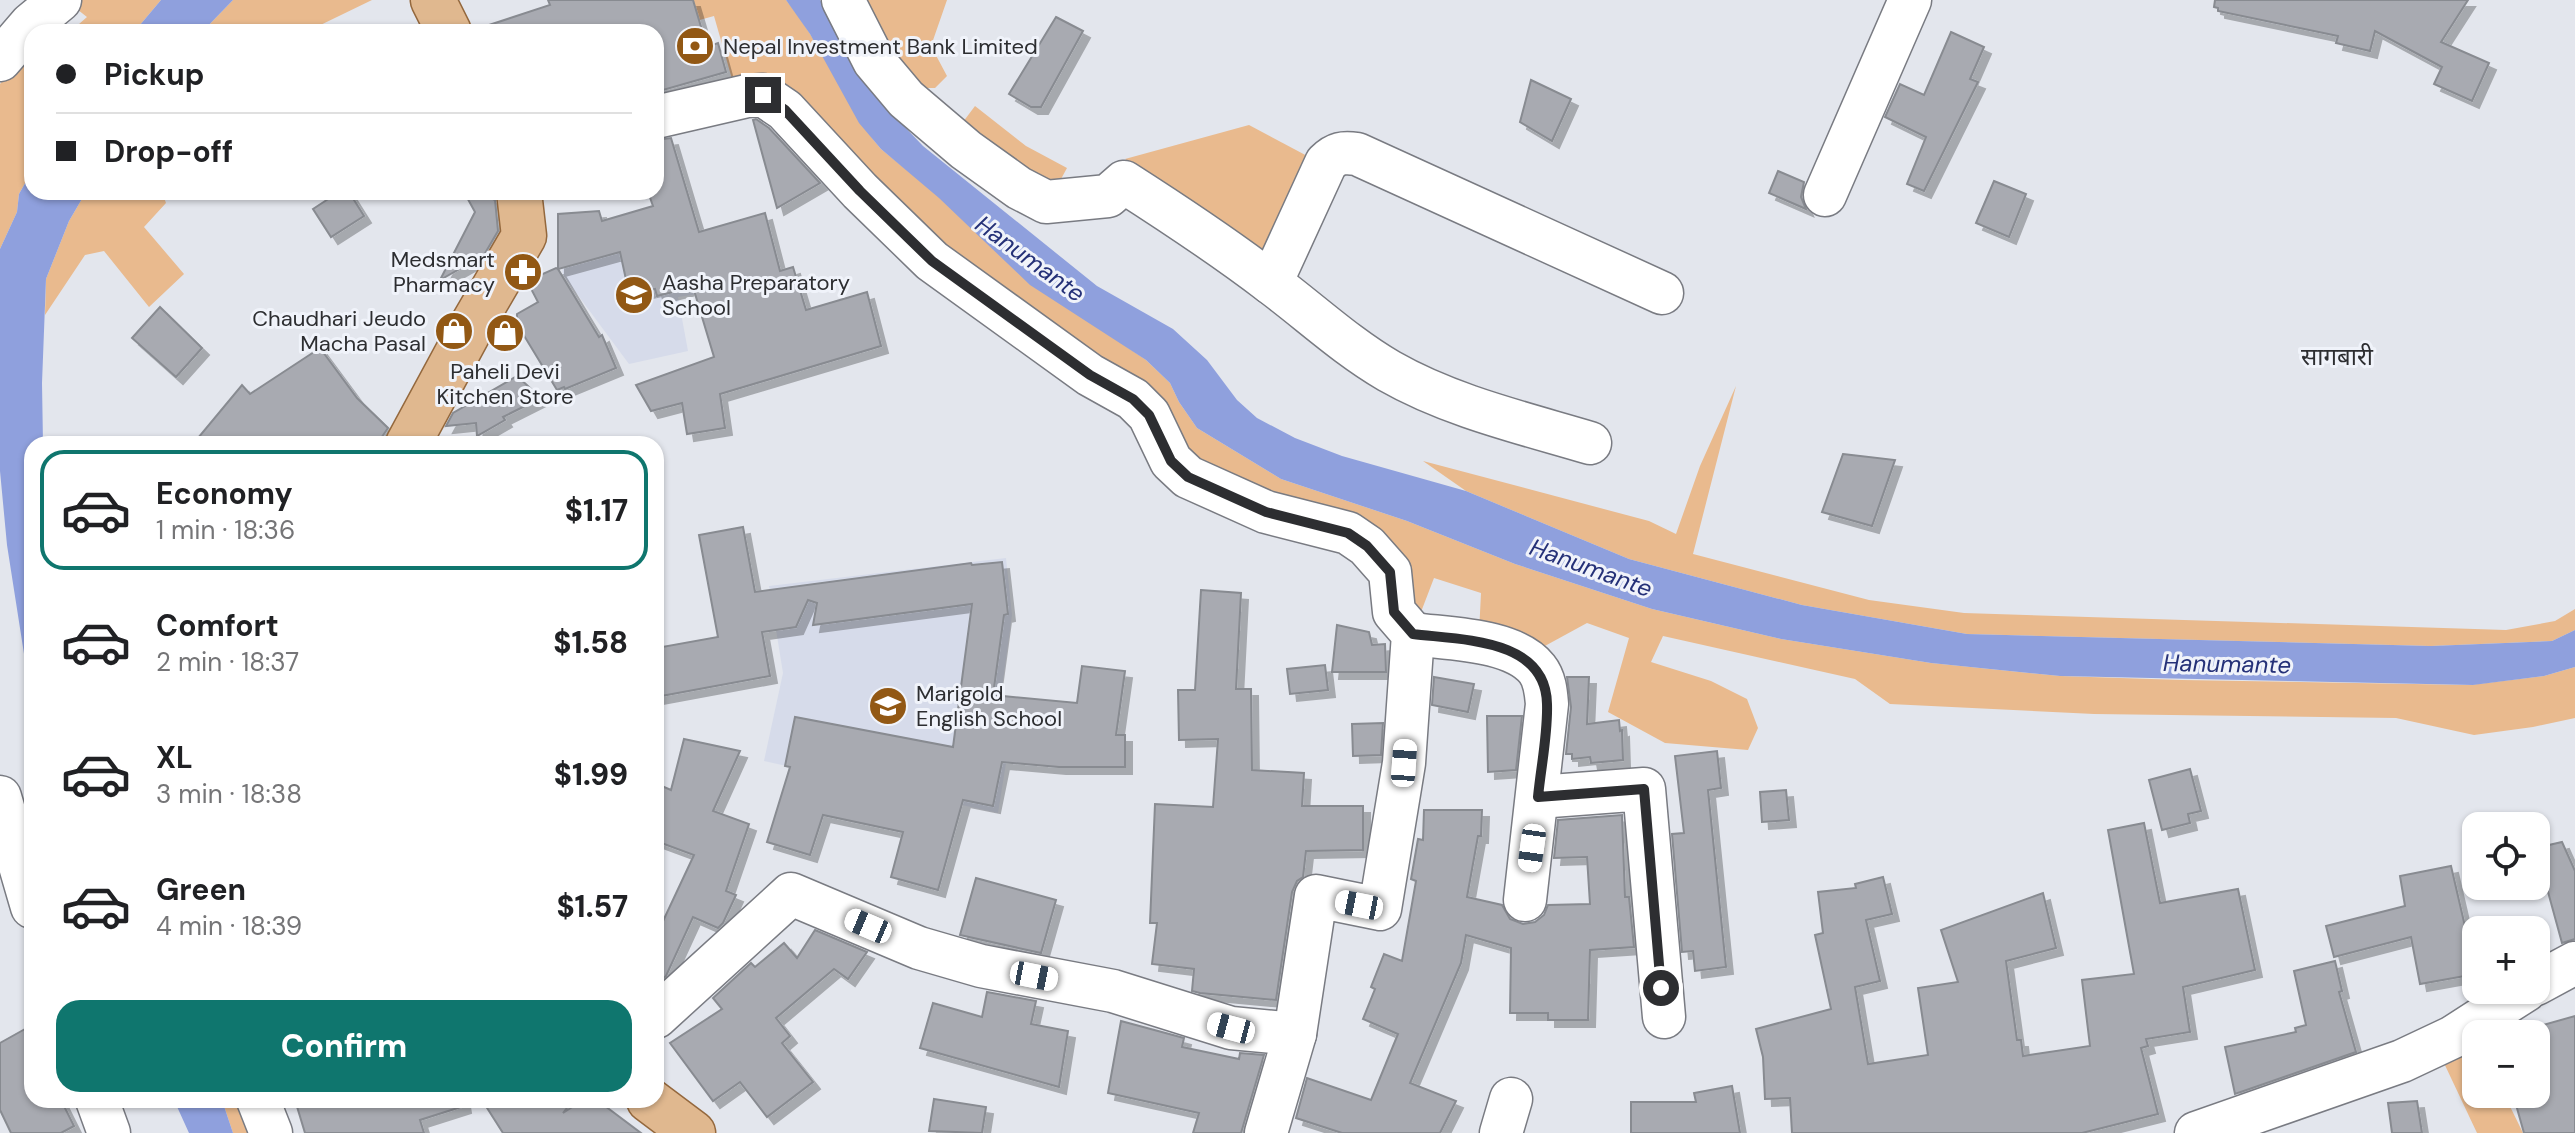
<!DOCTYPE html>
<html lang="en">
<head>
<meta charset="utf-8">
<style>
  body { margin:0; font-family:"DM Sans","Noto Sans Devanagari",sans-serif; background:#f2f2f2; color:#202124; height:100vh; display:flex; flex-direction:column; font-size:30px; white-space:nowrap }
  * { box-sizing:border-box; margin:0 }
  p { font-size:26px; color:#757577 }
  .icon { flex:none; width:44px; height:44px; fill:none; stroke:currentColor; stroke-width:2; stroke-linecap:round; stroke-linejoin:round }
  .map { position:relative; flex:1; overflow:hidden }
  .panel { position:absolute; left:24px; top:436px; width:640px; height:672px; display:flex; flex-direction:column; background:#fff; border-radius:24px; box-shadow:0 2px 6px #0004 }
  .panel>* { flex:none }
  .top-card { position:absolute; left:24px; top:24px; width:640px; height:176px; border-radius:24px; box-shadow:0 2px 6px #0004; display:grid; align-content:center; height:176px; padding:0 32px; background:#fff }
  .fabs { position:absolute; left:2462px; top:812px; display:grid; gap:16px }
  .fabs a { display:grid; place-items:center; width:88px; height:88px; border-radius:16px; background:#fff; box-shadow:0 2px 6px #0004; font-size:40px }
  .end { position:absolute; width:36px; height:36px; margin:-18px; border:10px solid #2d2e31; background:#fff; box-shadow:0 0 0 4px #fff }
  .from { border-radius:50% }
  .car { position:absolute; width:24px; height:48px; margin:-24px -12px; border-radius:10px; box-shadow:0 0 6px 2px #0007; background:linear-gradient(#fff 24%,#345 0 40%,#fff 0 76%,#345 0 86%,#fff 0) }
  .top-card b { display:flex; align-items:center; gap:28px; height:76px; font-size:30px }
  .top-card b+b { border-top:2px solid #e0e0e0 }
  .top-card i { width:20px; height:20px; background:#202124 }
  ul { padding:14px 0 0; list-style:none }
  li { display:flex; align-items:center; gap:24px; height:120px; margin:0 16px 12px; padding:0 16px; border:4px solid transparent; border-radius:24px }
  li div { flex:1 }
  li b { display:block; font-size:30px }
  li em { font-style:normal; font-weight:800 }
  li.on { border-color:#0f766e }
  li>.icon { width:72px; height:72px; stroke-width:1.5 }
  .action { display:flex; gap:16px; margin-top:auto; padding:16px 32px }
  .action a { flex:1; height:92px; border-radius:24px; background:#0f766e; color:#fff; font-size:32px; font-weight:800; line-height:92px; text-align:center }
  .map>svg:first-child { display:block }
</style>
</head>
<body>
<div class="map">
<svg width="2575" height="1133" viewBox="0 0 2575 1133">
  <defs>
    <filter id="shadow"><feDropShadow dx="7" dy="7" stdDeviation="0" flood-color="#0004"/></filter>
  </defs>
  <rect width="100%" height="100%" fill="#e3e6ed"/>
  <g fill="#d6dbea">
    <path d="M685 226 705 293 678 297 688 351 629 364 563 275 561 251Z"/>
    <path d="M1006 558 1012 615 995 739 1007 757 998 813 764 761 783 673 769 586Z"/>
  </g>
  <g fill="#e9ba8e">
    <path d="M81 0H161L134 32H70L87 17 73 6Z"/>
    <path d="M233 0H372L306 32H202Z"/>
    <path d="M656 0H786C824 46 843 104 881 149L1108 334 1146 360 1170 383 1179 402 1197 428 1281 479 1407 521 1515 564 1652 609 1781 639 1931 663 2060 676 2182 680 2470 685 2544 676 2575 667V718L2533 727 2474 735 2396 718 2094 714 1890 704 1855 679 1663 636 1651 662 1711 681 1747 699 1758 728 1748 750 1665 743 1608 712 1629 638 1587 623 1532 653 1479 633 1481 593 1434 578 1416 625 1403 587 1228 489 734 86 714 16 667 29Z"/>
    <path d="M862 0H947L931 46 947 76 935 88H925L915 83Z"/>
    <path d="M19 60 32 70V171L19 194 17 212 0 249V84Z"/>
    <path d="M975 106 1026 146 1067 168 1055 190 963 122Z"/>
    <path d="M1249 125 1311 158 1266 258 1125 159Z"/>
    <path d="M86 192H162L166 203 144 227 184 274 149 307 104 251 85 255 45 315 46 279 69 221Z"/>
    <path d="M1736 386 1693 554 1869 600 1964 613 2506 630 2555 621 2575 609V630L2552 641 2431 646 1967 634 1802 605 1629 559 1466 491 1423 461 1649 521 1676 534 1700 466Z"/>
    <path d="M2476 1043V1094H2504L2523 1133H2477L2443 1061Z"/>
    <path d="M222 1100H248L260 1133H233Z"/>
  </g>
  <g fill="#8fa0dd">
    <path d="M161 0H233L202 32H134Z"/>
    <path d="M786 0H820L881 102 923 146 1097 286 1173 329 1207 360 1237 400 1257 418 1295 438 1342 456 1466 491 1629 559 1802 605 1967 634 2431 646 2552 641 2575 630V667L2544 676 2473 685 2060 676 1931 663 1781 639 1652 609 1515 564 1407 521 1281 479 1197 428 1179 402 1170 383 1146 360 1030 285 939 198 881 149 859 123 810 34Z"/>
    <path d="M32 171V192H86L69 221 46 279 42 383 43 444H32V705L7 545 0 471V249L17 212 19 194Z"/>
    <path d="M174 1100H222L233 1133H189Z"/>
  </g>
  <g fill="#a8aab1" stroke="#888b91" stroke-width="2" filter="url(#shadow)">
    <path d="M548 0H693L707 47 718 43 726 72 656 92V32H484L483 27 550 5Z"/>
    <path d="M2215 0H2468L2441 42 2489 63 2472 101 2434 84 2442 67 2375 31 2370 51 2336 43 2338 36 2218 11V8L2214 7Z"/>
    <path d="M1056 17 1083 31 1041 107H1031L1009 94Z"/>
    <path d="M1951 32 1984 47 1970 79 1978 82 1924 191 1907 184 1926 137 1885 117 1900 84 1924 95Z"/>
    <path d="M1531 80 1571 99 1552 141 1520 122Z"/>
    <path d="M756 119 769 128 820 183 777 208 753 120Z"/>
    <path d="M671 138 699 232 765 213 780 271 793 267 806 310 867 292 881 346 720 394 725 428 687 434 682 403 651 411 636 385 714 357 693 287 657 296 655 289 641 292 640 282 627 284 620 252 558 269 599 337 602 335 616 368 565 389 564 387 557 390 517 324V314L538 302 527 281 556 268 558 269V214L599 211 602 221 653 206 648 192H656V140Z"/>
    <path d="M1778 171 1804 182 1801 197 1806 209 1769 193Z"/>
    <path d="M1994 181 2026 194 2009 237 1976 223Z"/>
    <path d="M339 192H349L364 216 331 237 313 209Z"/>
    <path d="M464 192H478L495 200 498 231 484 255 440 280 475 212Z"/>
    <path d="M160 307 202 348 176 377 132 338Z"/>
    <path d="M320 348 357 398 388 428 377 444H193L242 385 250 394Z"/>
    <path d="M517 376 541 398 503 417 505 420 477 436 476 423 446 426 453 413Z"/>
    <path d="M1843 454 1895 460 1872 526 1822 512Z"/>
    <path d="M743 527 755 592 971 563 972 565 1002 562 1008 614 1004 615 993 695 1077 703 1082 666 1125 671 1116 735H1125V767H1059L1002 762 993 806 963 800 938 890 891 877 903 832 823 815 810 855 767 842 790 767 785 766 795 717 953 747 972 604 813 625 817 603 808 600 796 627 762 632 770 676 656 697V655L662 654V647L718 637 699 535Z"/>
    <path d="M1201 590 1241 593 1236 689H1251L1252 770 1304 773 1302 806H1363V850L1306 851 1303 877 1297 881 1292 892 1276 1000 1200 993 1192 991 1194 969 1152 964 1157 923H1150L1155 804 1213 807 1218 739 1179 740 1178 690H1195Z"/>
    <path d="M1337 625 1369 632 1372 645 1385 644 1386 672H1332Z"/>
    <path d="M1325 665 1328 690 1290 694 1287 669Z"/>
    <path d="M1434 677 1474 684 1468 712 1432 705Z"/>
    <path d="M1567 677H1589L1587 724 1619 720 1620 731 1622 730 1623 760 1591 763 1590 757 1572 759V754H1566L1571 707Z"/>
    <path d="M1487 716H1522L1516 770 1488 772Z"/>
    <path d="M1383 723 1381 755 1353 756 1352 724Z"/>
    <path d="M684 739 740 751 713 811 749 824 726 891 736 895 723 923 718 928 693 917 666 976 656 985V936L694 855 656 841V803L662 786 671 790Z"/>
    <path d="M1717 751 1721 788 1708 790 1726 967 1695 971 1693 951 1682 952 1672 834 1684 833 1675 756Z"/>
    <path d="M2190 769 2201 811 2188 814 2190 823 2162 830 2149 780Z"/>
    <path d="M1786 790 1789 820 1762 822 1760 792Z"/>
    <path d="M1424 810H1482L1481 836H1478L1467 897 1502 905 1510 919 1523 924 1535 922 1544 915 1548 905 1590 904 1587 857 1554 858 1558 820 1622 815 1625 897H1629L1634 947 1590 950 1588 1020H1548V1013H1510L1511 948 1466 935 1461 963 1410 1083 1456 1101 1440 1133H1342L1296 1118 1307 1078 1371 1100 1398 1034 1363 1019 1375 989 1371 987 1384 954 1402 961 1416 881 1411 879 1418 839 1423 840Z"/>
    <path d="M2144 823 2160 903 2238 889 2255 970 2183 987 2190 1032 2146 1039 2148 1046 2141 1048 2158 1114 2082 1133H1792L1790 1098 1765 1099 1763 1057 1756 1029 1831 1009 1815 935 1823 933 1818 892 1856 888 1855 884 1883 877 1892 914 1866 920 1880 981 1855 987 1868 1064 1928 1055 1918 988 1958 982 1941 930 2043 893 2056 948 2006 961 2017 1040H2021L2023 1056 2090 1046 2082 980 2134 974 2108 830Z"/>
    <path d="M2562 842 2575 871V939L2562 943 2536 848Z"/>
    <path d="M2451 866 2476 974 2420 984 2411 937 2334 957 2326 926 2405 906 2400 876Z"/>
    <path d="M976 878 1056 900 1041 953 960 935Z"/>
    <path d="M815 930 867 952 848 979 834 969 776 1018 790 1036 782 1043 813 1082 767 1117 740 1082 713 1101 670 1043 722 1009 713 998 751 963 755 967 784 943 797 958Z"/>
    <path d="M2335 961 2342 991 2339 992 2356 1052 2235 1094 2225 1047 2296 1032 2295 1028 2306 1025 2294 971Z"/>
    <path d="M987 992 1036 1001 1031 1024 1068 1031 1059 1087 920 1048 933 1003 982 1017Z"/>
    <path d="M2575 1016V1133H2524L2513 1094H2536V1027Z"/>
    <path d="M1121 1021 1184 1038 1182 1047 1239 1059 1240 1053 1264 1055 1241 1133H1193L1199 1113 1108 1093Z"/>
    <path d="M25 1029 32 1042V1100H61L74 1126 61 1133H11L0 1110V1043Z"/>
    <path d="M1732 1086 1740 1133H1631V1102H1696L1694 1093Z"/>
    <path d="M934 1099 986 1107 982 1133 929 1131Z"/>
    <path d="M295 1100H463L464 1106 420 1120 424 1133H305Z"/>
    <path d="M482 1100H573L563 1113 583 1100H597L641 1133H503Z"/>
    <path d="M2417 1101 2422 1133H2392L2388 1103Z"/>
  </g>
  <g fill="none" stroke-linecap="round" stroke-linejoin="round">
    <defs>
      <g id="minor">
        <path d="M843 0 874 61 906 99 966 150 1019 188 1046 202 1108 196 1124 182C1174 214 1224 247 1271 283 1310 312 1346 346 1389 371 1450 406 1523 423 1590 443"/>
        <path d="M0 60 31 24 60 0"/>
        <path d="M656 117 747 96 763 95 785 110 860 191 932 261 1090 375 1133 399 1149 415 1171 461 1188 477 1266 512 1348 533 1367 546 1390 572 1394 612 1413 634 1404 763 1380 909 1316 896 1295 1034 1266 1133"/>
        <path d="M1825 195 1910 0"/>
        <path d="M1271 283 1326 163C1336 153 1343 152 1357 154L1662 293"/>
        <path d="M1413 634C1449 639 1513 639 1537 669 1545 679 1546 692 1547 704L1525 900"/>
        <path d="M0 797 32 907"/>
        <path d="M1538 797 1644 789 1664 1017"/>
        <path d="M2536 984 2575 963"/>
        <path d="M656 1017 791 894 919 948 981 966 1113 991 1231 1028 1295 1034"/>
        <path d="M97 1100 109 1133"/>
        <path d="M258 1100 271 1133"/>
        <path d="M1501 1133 1511 1099"/>
        <path d="M2196 1133 2402 1061 2453 1037 2526 990"/>
      </g>
      <g id="major">
        <path d="M433 0 449 32"/>
        <path d="M408 444 474 322 524 236 519 192"/>
        <path d="M649 1100 693 1133"/>
      </g>
    </defs>
    <use href="#minor" stroke="#797b82" stroke-width="45"/>
    <use href="#major" stroke="#94683d" stroke-width="47"/>
    <use href="#minor" stroke="#fff" stroke-width="42"/>
    <use href="#major" stroke="#e0b88f" stroke-width="44"/>
  </g>
  <g fill="none" stroke-linecap="round" stroke-linejoin="round">
    <path stroke="#2d2e31" stroke-width="10" d="M763 95 785 110 860 191 932 261 1090 375 1133 399 1149 415 1171 461 1188 477 1266 512 1348 533 1367 546 1390 572 1394 612 1413 634C1461 640 1546 638 1547 704 1548 734 1541 766 1538 797L1644 789 1661 988"/>
  </g>
  <defs>
    <symbol id="bank-disc" viewBox="-11 -11 22 22"><circle r="9.5" fill="#925814" stroke="#f0f3fa"/><path d="M-6-4H6V4H-6ZM0-2.3a2.3 2.3 0 1 0 0 4.6a2.3 2.3 0 1 0 0-4.6Z" fill="#fff"/></symbol>
    <symbol id="pharmacy-disc" viewBox="-11 -11 22 22"><circle r="9.5" fill="#925814" stroke="#f0f3fa"/><path d="M-2-6h4v4h4v4h-4v4h-4v-4h-4v-4h4Z" fill="#fff"/></symbol>
    <symbol id="school-disc" viewBox="-11 -11 22 22"><circle r="9.5" fill="#925814" stroke="#f0f3fa"/><path d="M0-5L7-2L0 1L-7-2ZM-4 1L0 2.5L4 1V4Q0 6-4 4Z" fill="#fff"/></symbol>
    <symbol id="shop-disc" viewBox="-11 -11 22 22"><circle r="9.5" fill="#925814" stroke="#f0f3fa"/><path d="M-5-2.5h2.3a2.7 3.5 0 0 1 5.4 0H5L5.5 6h-11ZM-1.5-2.5h3a1.5 2.3 0 0 0-3 0Z" fill="#fff"/></symbol>
  </defs>
  <g fill-rule="evenodd">
    <use href="#bank-disc" x="673" y="24" width="44" height="44"/>
    <use href="#pharmacy-disc" x="501" y="250" width="44" height="44"/>
    <use href="#school-disc" x="612" y="273" width="44" height="44"/>
    <use href="#shop-disc" x="432" y="309" width="44" height="44"/>
    <use href="#shop-disc" x="483" y="311" width="44" height="44"/>
    <use href="#school-disc" x="866" y="684" width="44" height="44"/>
  </g>
  <g text-anchor="middle" stroke-width="6" stroke-linejoin="round" paint-order="stroke">
    <g font-size="22" fill="#2d2e31" stroke="#f0f3fa" text-anchor="start">
      <text x="723" y="54">Nepal Investment Bank Limited</text>
      <text x="495" y="267" text-anchor="end">Medsmart<tspan x="495" dy="25">Pharmacy</tspan></text>
      <text x="662" y="290">Aasha Preparatory<tspan x="662" dy="25">School</tspan></text>
      <text x="426" y="326" text-anchor="end">Chaudhari Jeudo<tspan x="426" dy="25">Macha Pasal</tspan></text>
      <text x="505" y="379" text-anchor="middle">Paheli Devi<tspan x="505" dy="25">Kitchen Store</tspan></text>
      <text x="916" y="701">Marigold<tspan x="916" dy="25">English School</tspan></text>
    </g>
    <g font-size="24" font-style="italic" fill="#253178" stroke="#f0f3fa">
      <text transform="translate(1030 259) rotate(36)" y="8">Hanumante</text>
      <text transform="translate(1591 568) rotate(20)" y="8">Hanumante</text>
      <text transform="translate(2227 664) rotate(1)" y="8">Hanumante</text>
    </g>
    <g font-size="24" fill="#2d2e31" stroke="#f0f3fa">
      <text x="2337" y="365">सागबारी</text>
    </g>
  </g>
</svg>
<div class="fabs">
<a><svg class="icon" aria-label="locate" viewBox="0 0 24 24"><circle cx="12" cy="12" r="6"/><path d="M12 2v4M12 18v4M2 12h4M18 12h4"/></svg></a>
<a>+</a>
<a>−</a>
</div>
<i class="end from" style="left:1661px;top:988px"></i>
<i class="end" style="left:763px;top:95px"></i>
<i class="car" style="left:1404px;top:763px;rotate:4deg"></i>
<i class="car" style="left:1532px;top:848px;rotate:188deg"></i>
<i class="car" style="left:1359px;top:905px;rotate:281deg"></i>
<i class="car" style="left:868px;top:926px;rotate:293deg"></i>
<i class="car" style="left:1034px;top:976px;rotate:101deg"></i>
<i class="car" style="left:1231px;top:1028px;rotate:285deg"></i>
<div class="top-card">
<b><i class="from"></i>Pickup</b>
<b><i></i>Drop-off</b>
</div>
<section class="panel">
<ul>
<li class="on"><svg class="icon" aria-label="car" viewBox="0 0 24 24"><path d="M5 17H2v-5l4-1 3-4h7l3 4 3 1v5h-3M9 17h6M6 11h13"/><circle cx="7" cy="17" r="2"/><circle cx="17" cy="17" r="2"/></svg><div><b>Economy</b><p>1 min · 18:36</p></div><em>$1.17</em></li>
<li><svg class="icon" aria-label="car" viewBox="0 0 24 24"><path d="M5 17H2v-5l4-1 3-4h7l3 4 3 1v5h-3M9 17h6M6 11h13"/><circle cx="7" cy="17" r="2"/><circle cx="17" cy="17" r="2"/></svg><div><b>Comfort</b><p>2 min · 18:37</p></div><em>$1.58</em></li>
<li><svg class="icon" aria-label="car" viewBox="0 0 24 24"><path d="M5 17H2v-5l4-1 3-4h7l3 4 3 1v5h-3M9 17h6M6 11h13"/><circle cx="7" cy="17" r="2"/><circle cx="17" cy="17" r="2"/></svg><div><b>XL</b><p>3 min · 18:38</p></div><em>$1.99</em></li>
<li><svg class="icon" aria-label="car" viewBox="0 0 24 24"><path d="M5 17H2v-5l4-1 3-4h7l3 4 3 1v5h-3M9 17h6M6 11h13"/><circle cx="7" cy="17" r="2"/><circle cx="17" cy="17" r="2"/></svg><div><b>Green</b><p>4 min · 18:39</p></div><em>$1.57</em></li>
</ul>
<div class="action"><a>Confirm</a></div>
</section>
</div>
</body>
</html>
